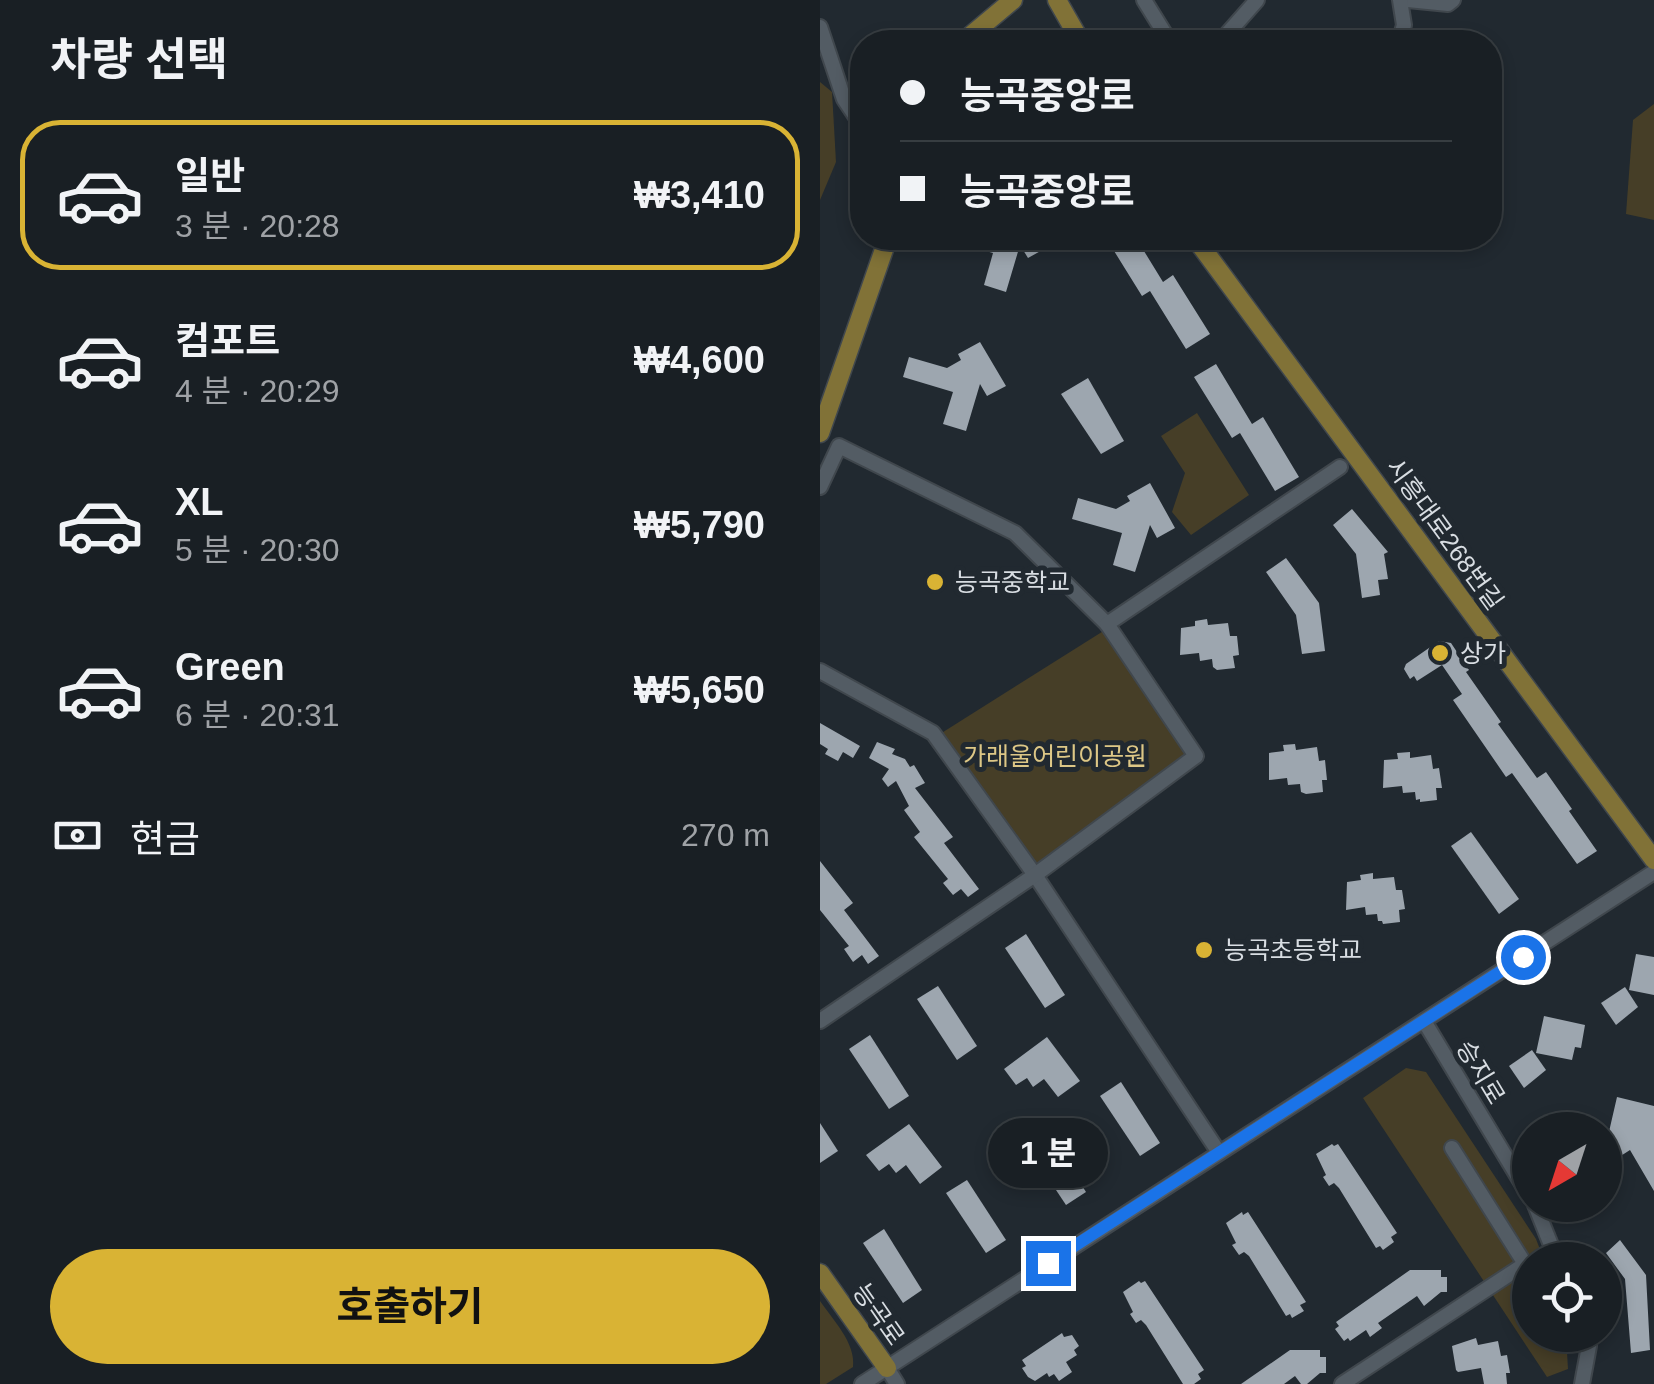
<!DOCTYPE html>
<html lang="ko">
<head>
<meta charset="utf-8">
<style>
  body { margin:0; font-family:Arial,"Noto Sans KR",sans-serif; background:#22272c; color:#f1f3f6; height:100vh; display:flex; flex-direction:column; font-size:38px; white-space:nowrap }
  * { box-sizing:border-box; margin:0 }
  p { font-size:32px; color:#9fa2a6 }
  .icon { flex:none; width:55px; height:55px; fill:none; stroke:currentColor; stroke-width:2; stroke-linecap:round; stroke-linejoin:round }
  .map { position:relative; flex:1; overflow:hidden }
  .panel { display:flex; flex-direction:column; background:#191f24; width:820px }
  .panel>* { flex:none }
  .top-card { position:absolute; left:30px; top:30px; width:652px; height:220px; border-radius:40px; box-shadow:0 5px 15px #0003,0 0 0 2px #373d41; display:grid; align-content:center; height:220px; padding:0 50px; background:#191f24 }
  .needle { width:65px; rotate:219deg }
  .tools { position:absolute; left:692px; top:1112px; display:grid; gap:20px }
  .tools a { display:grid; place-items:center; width:110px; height:110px; border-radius:50%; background:#191f24; box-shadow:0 5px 15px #0003,0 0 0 2px #373d41; font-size:50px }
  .end { position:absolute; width:45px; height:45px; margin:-22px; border:12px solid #1a73e8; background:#fff; box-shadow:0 0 0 5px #fff }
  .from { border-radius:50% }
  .bubble { position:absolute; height:70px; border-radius:35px; background:#191f24; box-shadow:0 5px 15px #0003,0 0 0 2px #373d41; font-size:32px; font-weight:700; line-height:70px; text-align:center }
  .top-card b { display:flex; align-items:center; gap:35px; height:95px; font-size:38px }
  .top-card b+b { border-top:2px solid #373d41 }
  .top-card i { width:25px; height:25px; background:#f1f3f6 }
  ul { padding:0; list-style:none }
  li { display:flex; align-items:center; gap:30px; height:150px; margin:0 20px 15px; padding:0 30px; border:5px solid transparent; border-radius:40px }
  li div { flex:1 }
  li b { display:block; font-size:38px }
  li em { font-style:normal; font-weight:700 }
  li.selected { border-color:#d9b334 }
  li>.icon { width:90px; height:90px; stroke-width:1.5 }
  h2 { padding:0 50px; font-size:45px; line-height:120px }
  .pay { display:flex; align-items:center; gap:25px; height:110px; padding:0 50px; font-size:38px }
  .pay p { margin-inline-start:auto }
  .cta { display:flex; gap:20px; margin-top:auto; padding:20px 50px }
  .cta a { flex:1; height:115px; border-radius:60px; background:#d9b334; color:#111; font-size:40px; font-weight:700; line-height:115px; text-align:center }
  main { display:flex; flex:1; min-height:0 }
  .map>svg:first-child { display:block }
</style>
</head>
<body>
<main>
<section class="panel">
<h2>차량 선택</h2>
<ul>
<li class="selected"><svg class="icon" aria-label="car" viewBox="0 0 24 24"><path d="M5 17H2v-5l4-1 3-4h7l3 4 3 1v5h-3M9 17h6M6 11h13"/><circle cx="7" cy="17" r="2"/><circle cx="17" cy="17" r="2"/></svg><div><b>일반</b><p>3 분 · 20:28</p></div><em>₩3,410</em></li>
<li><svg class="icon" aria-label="car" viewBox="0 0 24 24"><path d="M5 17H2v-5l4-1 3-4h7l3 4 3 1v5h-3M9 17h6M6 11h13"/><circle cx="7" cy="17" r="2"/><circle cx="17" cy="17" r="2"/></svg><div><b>컴포트</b><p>4 분 · 20:29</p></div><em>₩4,600</em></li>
<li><svg class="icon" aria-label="car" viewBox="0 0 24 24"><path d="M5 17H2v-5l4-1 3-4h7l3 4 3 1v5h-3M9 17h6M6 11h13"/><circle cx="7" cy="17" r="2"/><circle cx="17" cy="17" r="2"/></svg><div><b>XL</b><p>5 분 · 20:30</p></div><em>₩5,790</em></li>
<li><svg class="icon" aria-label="car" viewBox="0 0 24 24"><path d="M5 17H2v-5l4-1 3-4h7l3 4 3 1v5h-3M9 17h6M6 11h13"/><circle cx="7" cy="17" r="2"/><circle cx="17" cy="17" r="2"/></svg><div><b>Green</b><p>6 분 · 20:31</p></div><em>₩5,650</em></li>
</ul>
<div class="pay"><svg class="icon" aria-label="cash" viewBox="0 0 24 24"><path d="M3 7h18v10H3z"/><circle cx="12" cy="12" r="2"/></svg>현금<p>270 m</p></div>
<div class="cta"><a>호출하기</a></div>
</section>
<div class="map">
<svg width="834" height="1384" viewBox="0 0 834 1384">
  <rect width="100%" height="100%" fill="#212930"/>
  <g fill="#463e27">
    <path d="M0 82 12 92 16 162 0 200Z"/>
    <path d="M834 104V220L806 214 813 120Z"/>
    <path d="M377 413 429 495 371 535 352 512 365 473 341 436Z"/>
    <path d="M285 630 372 758 217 869 120 734Z"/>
    <path d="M586 1068 606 1072 716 1239 724 1260H710V1335H746L748 1369 727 1377 543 1098Z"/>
    <path d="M0 1301C13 1320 36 1343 33 1367L6 1384H0Z"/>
  </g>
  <g fill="#9da6af">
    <path d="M130 238H220L226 248 208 258 200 245 186 292 164 285 173 253 130 241Z"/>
    <path d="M286 238H316L343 282 353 275 390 334 366 349 330 291 322 296Z"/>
    <path d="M160 342 186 386 167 396 160 384 146 431 123 424 133 392 83 377 89 357 127 368 141 360 138 354Z"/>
    <path d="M396 364 432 424 443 417 479 477 455 491 420 433 412 438 374 377Z"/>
    <path d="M268 378 304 441 281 454 241 394Z"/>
    <path d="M330 483 355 528 337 538 330 525 315 572 293 565 302 533 252 519 258 498 296 509 310 501 307 496Z"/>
    <path d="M532 509 568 552 564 554 568 579 558 580 560 595 542 598 536 554 513 525Z"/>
    <path d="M466 558 499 603 505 651 482 654 476 615 446 572Z"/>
    <path d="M387 619 388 625 408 623 410 636H417L419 655 413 656 415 668 397 670 393 667 392 659 380 661 379 653 360 655 361 628 375 626V621Z"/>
    <path d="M619 641 631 643 649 670 646 672 681 722 678 724 717 778 726 772 752 809 749 811 777 851 757 864 692 773 686 777 633 700 642 694 622 665 597 681 594 676 590 679 584 669 586 664Z"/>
    <path d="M0 723 40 746 33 758 23 752 18 761 5 754 8 749 0 744Z"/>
    <path d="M57 742 75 749 72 754 85 759 90 767 94 765 105 783 95 788 133 837 124 843 159 889 148 897 141 889 133 895 123 883 128 879 94 837 100 832 84 810 89 806 76 781 68 787 62 779 69 769 49 758Z"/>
    <path d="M475 744 476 750 497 747 499 761 505 760 507 780H502L503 792 486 794 481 792 480 784 468 785 467 778 449 780V753L464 751 463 745Z"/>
    <path d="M590 752V758L611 755 613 769 619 768 622 788H616L617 800 600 802V799L596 800 595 792 583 793 582 786 563 788 564 760 578 759 577 753Z"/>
    <path d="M651 832 699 899 679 914 631 846Z"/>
    <path d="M0 861 33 903 24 910 59 956 48 964 42 955 33 962 24 949 29 946 0 910Z"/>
    <path d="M553 873V879L574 877 576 890H582L585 909 579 910 580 922 563 924 562 921H558L557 914 546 915 545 907 526 910 527 882 541 880 540 875Z"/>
    <path d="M206 934 245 995 225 1008 185 948Z"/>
    <path d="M816 954 834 957V995L809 990Z"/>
    <path d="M118 986 157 1046 137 1060 97 999Z"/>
    <path d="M805 987 818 1007 796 1025 781 1003Z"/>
    <path d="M724 1016 765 1025 761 1048 755 1047 752 1060 716 1053Z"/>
    <path d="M50 1035 89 1096 69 1109 29 1049Z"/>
    <path d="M227 1037 260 1081 238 1097 224 1079 213 1087 207 1078 196 1085 184 1069Z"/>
    <path d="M712 1050 726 1070 704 1088 689 1066Z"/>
    <path d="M301 1082 340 1143 320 1156 280 1096Z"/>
    <path d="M797 1097 834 1106V1191L810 1150 785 1166V1149Z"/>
    <path d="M0 1123 18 1151 0 1163Z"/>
    <path d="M89 1124 122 1167 100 1184 86 1165 76 1173 69 1164 59 1171 46 1155Z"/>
    <path d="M227 1131 266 1192 246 1205 206 1145Z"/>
    <path d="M512 1144 514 1146 518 1144 577 1233 571 1237 574 1242 563 1250 560 1246 556 1248 519 1188 514 1183 509 1186 503 1177 506 1175 496 1154Z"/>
    <path d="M147 1180 186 1240 166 1253 126 1193Z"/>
    <path d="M422 1212 423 1215 428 1212 486 1302 480 1305 484 1311 472 1318 470 1314 466 1316 429 1256 424 1252 419 1255 412 1245 416 1243 406 1223Z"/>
    <path d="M64 1229 102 1290 83 1303 43 1243Z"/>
    <path d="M800 1240 826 1275 830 1350 811 1353 805 1279 786 1253Z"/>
    <path d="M590 1270H621V1277H627V1292H621L604 1306 597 1296 558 1323 562 1328 550 1337 546 1330 530 1341 528 1338 524 1341 515 1329 519 1326 516 1322Z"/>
    <path d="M319 1281 321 1283 325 1281 384 1370 378 1374 381 1379 374 1384H363L326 1325 321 1320 316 1323 310 1314 313 1312 303 1292Z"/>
    <path d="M242 1333 244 1337 252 1335 259 1346 254 1350 257 1355 246 1362 252 1372 239 1381 234 1374 229 1377 227 1373 215 1381 208 1377 202 1368 206 1366 202 1360Z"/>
    <path d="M656 1338 658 1345 678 1341 681 1356 687 1355 690 1373H686L687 1384H664L661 1368 638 1372 636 1370 632 1346Z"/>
    <path d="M500 1350V1357H506V1373H500L487 1384H481L475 1376 464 1384H421L470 1350Z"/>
  </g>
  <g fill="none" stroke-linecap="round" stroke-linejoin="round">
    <defs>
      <g id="minor">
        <path d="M324 0 350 42"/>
        <path d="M588 0 628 4 633 0"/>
        <path d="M0 27 24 99 42 126"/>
        <path d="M400 42 437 0"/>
        <path d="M579 42 584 25 580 0"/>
        <path d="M0 487 19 446 195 533 287 624"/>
        <path d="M0 671 113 733 215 875 398 1151"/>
        <path d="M0 1021 215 875 376 756 287 624 520 467"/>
        <path d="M604 1021 710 1197"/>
        <path d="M715 1205 737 1260"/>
        <path d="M67 1368 77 1384"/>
        <path d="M42 1384 834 872"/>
        <path d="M522 1384 705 1264 632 1148"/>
        <path d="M762 1384 769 1346 765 1335"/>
      </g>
      <g id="major">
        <path d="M237 0 261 42"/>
        <path d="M143 42 193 0"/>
        <path d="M375 238 834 860"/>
        <path d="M0 433 68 238"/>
        <path d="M0 1273 67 1368"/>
      </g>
    </defs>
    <use href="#minor" stroke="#40474d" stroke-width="18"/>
    <use href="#major" stroke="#40474d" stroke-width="21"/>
    <use href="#minor" stroke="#535c64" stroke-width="14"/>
    <use href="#major" stroke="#817237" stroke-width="18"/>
  </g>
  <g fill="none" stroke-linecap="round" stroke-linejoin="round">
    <path stroke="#1a73e8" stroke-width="12" d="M228 1263 703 957"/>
  </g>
  <g fill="#d9b334" stroke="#212930" stroke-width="4">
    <circle cx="115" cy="582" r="10"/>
    <circle cx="620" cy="653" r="10"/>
    <circle cx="384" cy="950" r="10"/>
  </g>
  <g text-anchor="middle" stroke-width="10" stroke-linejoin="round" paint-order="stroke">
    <g font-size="25" fill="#d8dde2" stroke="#212930">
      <text transform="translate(625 534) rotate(54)" y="9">시흥대로268번길</text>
      <text transform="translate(661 1072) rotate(59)" y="9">승지로</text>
      <text transform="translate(59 1314) rotate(55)" y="9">능곡로</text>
    </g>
    <g font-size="25" fill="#d8dde2" stroke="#212930" text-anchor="start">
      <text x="135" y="591">능곡중학교</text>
      <text x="640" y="662">상가</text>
      <text x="404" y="959">능곡초등학교</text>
    </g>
    <g font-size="25" fill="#ddc786" stroke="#212930">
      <text x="235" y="765">가래울어린이공원</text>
    </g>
  </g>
</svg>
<div class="tools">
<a><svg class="needle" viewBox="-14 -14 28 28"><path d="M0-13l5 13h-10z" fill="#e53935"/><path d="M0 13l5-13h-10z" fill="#9fa2a6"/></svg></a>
<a><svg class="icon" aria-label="locate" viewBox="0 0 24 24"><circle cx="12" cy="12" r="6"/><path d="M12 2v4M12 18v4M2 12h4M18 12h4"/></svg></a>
</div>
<i class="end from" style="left:703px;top:957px"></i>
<i class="end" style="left:228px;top:1263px"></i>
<div class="bubble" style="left:168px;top:1118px;width:120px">1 분</div>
<div class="top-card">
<b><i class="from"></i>능곡중앙로</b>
<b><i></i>능곡중앙로</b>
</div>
</div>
</main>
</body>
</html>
